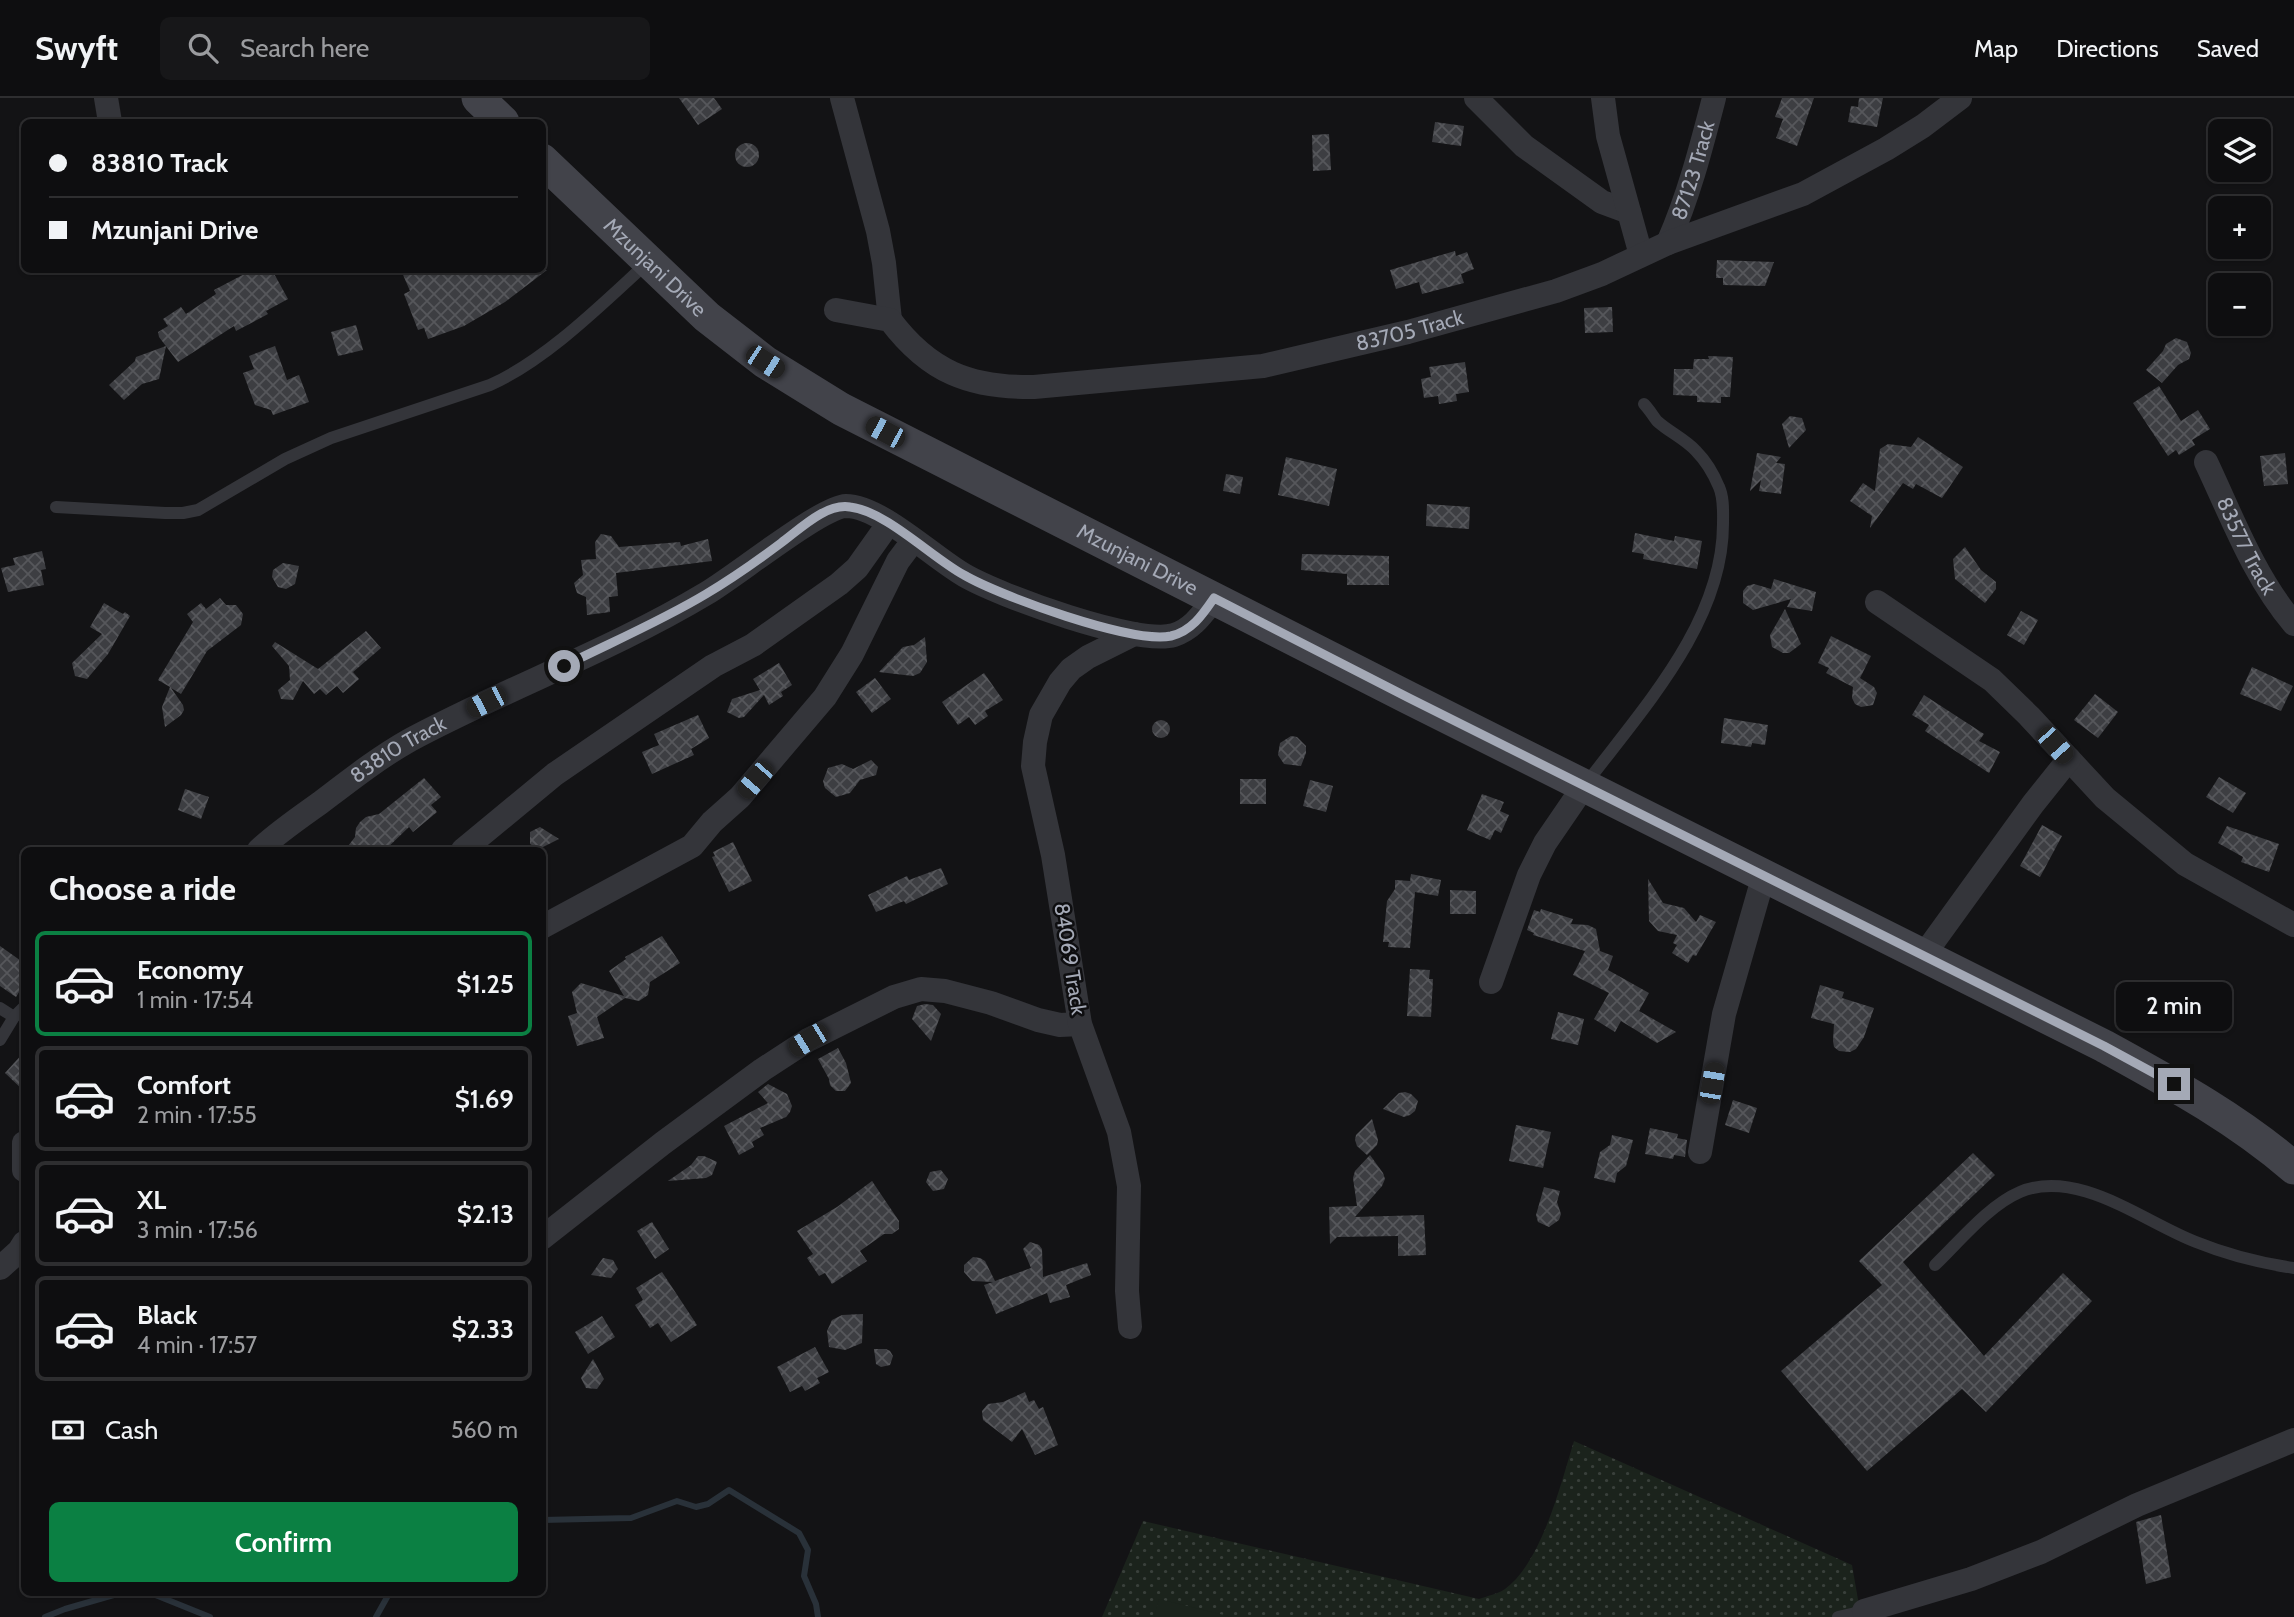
<!DOCTYPE html>
<html lang="en">
<head>
<meta charset="utf-8">
<style>
  body { margin:0; font-family:Cabin,sans-serif; background:#171719; color:#f1f3f6; height:100vh; display:flex; flex-direction:column; font-size:26px; white-space:nowrap }
  * { box-sizing:border-box; margin:0 }
  p { font-size:23px; color:#9b9c9f }
  .icon { flex:none; width:38px; height:38px; fill:none; stroke:currentColor; stroke-width:2; stroke-linecap:round; stroke-linejoin:round }
  .map { position:relative; flex:1; overflow:hidden }
  .details { position:absolute; left:21px; top:749px; width:525px; height:749px; display:flex; flex-direction:column; background:#0e0e10; border-radius:10px; box-shadow:0 2px 5px #0004,0 0 0 2px #2e2e30 }
  .details>* { flex:none }
  .banner { position:absolute; left:21px; top:21px; width:525px; height:154px; border-radius:10px; box-shadow:0 2px 5px #0004,0 0 0 2px #2e2e30; display:grid; align-content:center; height:154px; padding:0 28px; background:#0e0e10 }
  .fabs { position:absolute; left:2208px; top:21px; display:grid; gap:14px }
  .fabs a { display:grid; place-items:center; width:63px; height:63px; border-radius:10px; background:#0e0e10; box-shadow:0 2px 5px #0004,0 0 0 2px #2e2e30; font-size:35px }
  .end { position:absolute; width:32px; height:32px; margin:-16px; border:9px solid #a4a9b6; background:#111; box-shadow:0 0 0 4px #111 }
  .from { border-radius:50% }
  .bubble { position:absolute; height:49px; border-radius:10px; background:#0e0e10; box-shadow:0 2px 5px #0004,0 0 0 2px #2e2e30; font-size:23px; font-weight:600; line-height:49px; text-align:center }
  .car { position:absolute; width:21px; height:42px; margin:-21px -10px; border-radius:9px; box-shadow:0 0 5px 2px #0007; background:linear-gradient(#222 24%,#8ab4d8 0 40%,#222 0 76%,#8ab4d8 0 86%,#222 0) }
  .banner b { display:flex; align-items:center; gap:24px; height:66px; font-size:26px }
  .banner b+b { border-top:2px solid #2e2e30 }
  .banner i { width:18px; height:18px; background:#f1f3f6 }
  ul { padding:0; list-style:none }
  li { display:flex; align-items:center; gap:21px; height:105px; margin:0 14px 10px; padding:0 14px; border:4px solid #2e2e30; border-radius:10px }
  li div { flex:1 }
  li b { display:block; font-size:26px }
  li em { font-style:normal; font-weight:600 }
  li.selected { border-color:#0b8043 }
  li>.icon { width:63px; height:63px; stroke-width:1.5 }
  h2 { padding:0 28px; font-size:32px; line-height:84px }
  .pay { display:flex; align-items:center; gap:18px; height:77px; padding:0 28px; font-size:26px }
  .pay p { margin-inline-start:auto }
  .cta { display:flex; gap:14px; margin-top:auto; padding:14px 28px }
  .cta a { flex:1; height:80px; border-radius:10px; background:#0b8043; color:#fff; font-size:28px; font-weight:600; line-height:80px; text-align:center }
  header { display:flex; align-items:center; gap:42px; box-sizing:border-box; height:98px; padding:0 35px; background:#0e0e10; border-bottom:2px solid #2e2e30 }
  header strong { font-size:33px }
  nav { display:flex; gap:38px; margin-inline-start:auto; font-size:24px }
  .search { width:490px; height:63px; background:#171719; display:flex; align-items:center; gap:18px; box-sizing:border-box; padding:0 24px; border-radius:10px; color:#9b9c9f; font-size:26px }
  .map>svg:first-child { display:block }
</style>
</head>
<body>
<header>
<strong>Swyft</strong>
<div class="search"><svg class="icon" aria-label="search" viewBox="0 0 24 24"><circle cx="10" cy="10" r="6"/><path d="M15 15l6 6"/></svg>Search here</div>
<nav><a>Map</a><a>Directions</a><a>Saved</a></nav>
</header>
<div class="map">
<svg width="2294" height="1519" viewBox="0 0 2294 1519">
  <defs>
    <pattern id="green-dots" width="8" height="8" patternUnits="userSpaceOnUse" patternTransform="scale(1.75)"><rect width="8" height="8" fill="#1b231c"/><path d="M2 2h.1M6 6h.1" fill="none" stroke="#39403b" stroke-width="1.8" stroke-linecap="round"/></pattern>
    <pattern id="building-cross-hatch" width="8" height="8" patternUnits="userSpaceOnUse" patternTransform="scale(1.75)"><rect width="8" height="8" fill="#3d3e42"/><path d="M0 0l8 8M0 8l8-8" fill="none" stroke="#56575b"/></pattern>
  </defs>
  <rect width="100%" height="100%" fill="#131315"/>
  <path fill="url(#green-dots)" d="M1574 1343 1852 1467 1861 1519H1102L1143 1423 1479 1501C1487 1498 1498 1496 1505 1491 1542 1464 1561 1385 1574 1343Z"/>
  <path fill="#1b231c" d="M1159 1501 1232 1519H1154Z"/>
  <g fill="none" stroke-linecap="round" stroke-linejoin="round">
    <g stroke="#293139" stroke-width="6">
      <path d="M542 1422 631 1420 677 1403 696 1409 708 1406 729 1392 799 1435 808 1452 804 1478 816 1506 818 1519"/>
      <path d="M148 1494 210 1519"/>
      <path d="M45 1519 65 1511 124 1494"/>
      <path d="M376 1519 390 1494"/>
    </g>
  </g>
  <g fill="url(#building-cross-hatch)">
    <path d="M679 0H714L722 11 698 27Z"/>
    <path d="M1782 0H1814L1797 48 1776 40 1783 21 1775 19Z"/>
    <path d="M1859 0H1883L1877 29 1848 24 1851 8 1858 9Z"/>
    <path d="M1435 24 1464 28 1461 48 1432 44Z"/>
    <path d="M1329 36 1331 72 1313 73 1312 37Z"/>
    <circle cx="747" cy="57" r="12"/>
    <path d="M1455 153 1456 158 1467 154 1474 171 1461 176 1464 185 1422 196 1419 184 1396 191 1390 172Z"/>
    <path d="M1717 162 1774 164 1765 188 1723 187V180H1716Z"/>
    <path d="M252 172H272L288 201 266 213 268 216 236 233 234 228 178 264 159 239 158 234 168 228 163 221 181 209 186 216 216 196 214 192Z"/>
    <path d="M401 172H547L505 204 464 228 428 241 424 230 418 232 404 196 410 193Z"/>
    <path d="M1612 209 1613 234 1585 235 1584 210Z"/>
    <path d="M356 227 363 252 338 258 331 234Z"/>
    <path d="M2176 240 2187 244 2191 255 2189 261 2178 267 2162 285 2146 272 2163 253 2166 246Z"/>
    <path d="M166 248 159 281 142 286 124 302 109 287 135 263 136 259Z"/>
    <path d="M275 248 287 282 299 277 309 304 273 317 271 312 255 307 243 275 254 271 249 258Z"/>
    <path d="M1708 258 1733 259 1730 299H1721V305L1697 304V298L1673 297 1674 271H1693L1694 261H1709Z"/>
    <path d="M1465 264 1469 294 1456 296 1457 303 1439 306 1438 298 1424 300 1421 281 1431 279 1429 269Z"/>
    <path d="M2159 288 2181 323 2198 312 2210 331 2192 342 2195 347 2179 357 2176 352 2168 358 2133 305Z"/>
    <path d="M1790 318 1802 320 1806 332 1789 350 1782 326Z"/>
    <path d="M1918 339 1963 369 1942 400 1916 386 1913 391 1903 385 1870 430 1872 418 1850 403 1863 385 1875 393 1880 351 1888 346 1911 349Z"/>
    <path d="M1757 355 1781 359 1776 365 1785 366 1781 396 1759 393 1761 382 1750 393Z"/>
    <path d="M2285 355 2288 386 2264 388 2260 358Z"/>
    <path d="M1286 359 1337 371 1329 408 1278 397Z"/>
    <path d="M1226 376 1243 379 1240 396 1223 393Z"/>
    <path d="M1427 406 1470 409 1469 431 1426 428Z"/>
    <path d="M1635 435 1674 443 1675 438 1702 443 1697 471 1643 461 1644 456 1632 454Z"/>
    <path d="M601 436 611 438 619 449 680 444 681 448 708 441 712 463 616 475 618 498 609 499 610 514 587 517 586 499 577 495 574 485 583 477 581 462 596 461 595 444Z"/>
    <path d="M1965 449 1981 472 1996 484V491L1985 505 1955 481 1953 461Z"/>
    <path d="M42 453 46 471 41 472 44 487 8 494 1 470 15 467 13 460Z"/>
    <path d="M1302 456 1389 458V487H1347V476L1301 472Z"/>
    <path d="M283 465 299 468 295 486 286 491 278 489 272 479 273 472Z"/>
    <path d="M1774 481 1816 494 1812 513 1787 509 1791 501 1753 512 1743 505V493L1747 488 1754 486 1771 491Z"/>
    <path d="M220 500 226 507H236L243 516 241 527 207 553 181 596 171 590 183 607 184 612 181 617 165 629 162 609 170 589 158 582 193 524 187 516 201 505 206 511Z"/>
    <path d="M104 505 123 516 121 518 125 514 130 518 108 556 87 581 75 578 72 565 102 536 90 529Z"/>
    <path d="M1785 511 1801 546 1789 555H1783L1772 549 1770 537Z"/>
    <path d="M2021 513 2038 522 2024 547 2007 537Z"/>
    <path d="M366 533 381 550 353 574 359 581 343 595 337 588 326 597 320 591 314 596 303 583 293 602 281 601 278 592 290 582 289 568 272 548 275 544 318 571Z"/>
    <path d="M1831 538 1871 558 1860 580 1874 589 1877 595 1873 607 1861 609 1855 606 1852 600 1853 589 1826 575 1829 570 1818 565Z"/>
    <path d="M925 539 927 564 920 575 913 578 879 574 903 549 914 547Z"/>
    <path d="M779 565 792 587 781 594 783 598 769 607 764 597 744 619 739 620 727 614 732 601 760 592 753 581Z"/>
    <path d="M2252 569 2293 588 2281 613 2240 596Z"/>
    <path d="M984 575 1003 602 985 613 988 618 975 627 969 619 958 627 942 604Z"/>
    <path d="M875 580 891 601 872 615 856 594Z"/>
    <path d="M2095 596 2118 614 2098 640 2074 622Z"/>
    <path d="M1924 597 1984 636 1979 643 2000 654 1989 675 1925 633 1929 627 1912 617Z"/>
    <path d="M698 617 709 640 691 651 694 657 652 676 642 654 659 647 654 636Z"/>
    <path d="M1724 620 1768 627 1765 647 1752 645 1751 649 1721 645Z"/>
    <circle cx="1161" cy="631" r="9"/>
    <path d="M1291 638 1297 639 1306 648V655L1301 668 1284 666 1278 657 1280 645Z"/>
    <path d="M871 662 878 669 876 677 860 682 850 695 836 699 825 690 823 683 828 670 842 666 853 671Z"/>
    <path d="M2219 679 2246 695 2233 715 2206 699Z"/>
    <path d="M424 680 441 699 431 707 437 714 413 734 409 729 385 752H345L355 739 356 730 360 724 366 719 379 716Z"/>
    <rect x="1240" y="681" width="26" height="25"/>
    <path d="M1310 682 1333 688 1326 714 1303 708Z"/>
    <path d="M185 691 209 699 201 721 178 712Z"/>
    <path d="M1482 696 1504 704 1500 713 1509 717 1501 735 1495 732 1490 742 1467 732Z"/>
    <path d="M2042 727 2062 738 2040 779 2020 768Z"/>
    <path d="M2227 728 2279 746 2269 774 2241 764 2243 759 2218 745Z"/>
    <path d="M540 729 559 741 539 751 530 746V734Z"/>
    <path d="M733 744 752 783 729 794 712 759 715 758 713 754Z"/>
    <path d="M941 770 948 786 906 806 904 803 876 814 868 797 907 778 909 782Z"/>
    <path d="M1411 776 1441 782 1438 798 1415 794 1410 850 1388 849 1389 844H1383L1387 803 1395 791V782L1410 783Z"/>
    <path d="M1648 781 1663 805 1684 810 1696 824 1700 817 1716 824 1696 858 1693 857 1688 865 1672 855 1677 847 1673 845 1677 837 1658 833 1649 823Z"/>
    <path d="M1450 792 1476 793V816H1450Z"/>
    <path d="M1541 811 1573 821 1571 826 1588 827 1596 831 1600 853 1613 858 1608 872 1649 895 1639 913 1676 934 1657 945 1621 923 1615 934 1594 921 1609 895 1573 877 1585 853 1533 837 1534 835 1527 832 1534 812 1540 814Z"/>
    <path d="M662 838 680 865 650 884 648 897 639 903 625 900 597 919 604 940 577 948 568 918 577 915 572 894 581 885 624 898 609 873 626 861 625 859Z"/>
    <path d="M0 848 24 865V886L16 899 0 888Z"/>
    <path d="M1410 871 1430 872 1429 881H1433L1431 919 1407 918Z"/>
    <path d="M1820 887 1844 894 1842 900 1874 910 1864 939 1856 951 1850 954 1839 953 1834 949 1833 943 1834 926 1811 920Z"/>
    <path d="M925 906 933 907 941 916 931 943 912 921 917 908Z"/>
    <path d="M1558 914 1584 921 1578 947 1551 941Z"/>
    <path d="M838 950 846 965 851 985 845 993H836L830 987 829 981 818 961Z"/>
    <path d="M24 954V993L5 975Z"/>
    <path d="M768 986 787 996 792 1008 790 1014 786 1019 760 1030 764 1037 752 1044 754 1049 739 1057 724 1028 768 1005 758 994Z"/>
    <path d="M1405 994 1411 996 1418 1003 1415 1013 1410 1017 1404 1019 1383 1011 1399 995Z"/>
    <path d="M1733 1002 1757 1010 1749 1035 1725 1027Z"/>
    <path d="M1372 1021 1378 1042 1377 1047 1367 1057 1357 1048 1355 1042 1356 1037Z"/>
    <path d="M1516 1027 1551 1034 1543 1070 1509 1063Z"/>
    <path d="M1650 1030 1678 1036 1677 1040 1687 1042 1685 1059 1674 1057 1673 1061 1645 1056Z"/>
    <path d="M1612 1037 1633 1042 1626 1068 1617 1075 1615 1085 1594 1080 1600 1054 1610 1047Z"/>
    <path d="M1973 1055 1995 1077 1903 1164 1984 1258 2063 1175 2092 1203 1986 1314 1962 1291 1867 1373 1781 1273 1882 1187 1859 1163Z"/>
    <path d="M1370 1057 1383 1075 1385 1081 1382 1088 1355 1119 1424 1117 1426 1157 1398 1158V1138L1337 1139 1330 1146 1329 1109 1357 1108 1353 1080 1355 1073Z"/>
    <path d="M698 1058H704L717 1064 712 1077 706 1080 668 1083 691 1067Z"/>
    <path d="M941 1072 948 1081 944 1091 933 1093 926 1084 930 1074Z"/>
    <path d="M872 1083 899 1123V1131L892 1136H884L860 1153 867 1163 832 1186 825 1175 819 1178 807 1160 813 1156 797 1133 837 1109Z"/>
    <path d="M1544 1089 1560 1093 1557 1104 1561 1116 1559 1122 1549 1129 1538 1124 1536 1117Z"/>
    <path d="M652 1124 669 1151 655 1161 637 1133Z"/>
    <path d="M1030 1144 1039 1147 1042 1151 1043 1179 1087 1165 1091 1177 1066 1187 1070 1199 1050 1205 1047 1195 996 1216 984 1187 993 1184 972 1183 964 1174V1167L973 1159 980 1160 985 1163 995 1183 1031 1170 1023 1151Z"/>
    <path d="M603 1160 613 1162 618 1171 611 1180 591 1177Z"/>
    <path d="M662 1174 697 1227 671 1244 658 1225 650 1230 635 1207 643 1202 636 1190Z"/>
    <path d="M863 1216 862 1245 845 1252 829 1249 827 1233 832 1222 842 1217Z"/>
    <path d="M602 1218 615 1239 588 1256 575 1234Z"/>
    <path d="M815 1249 829 1274 817 1280 820 1285 805 1293 802 1288 790 1294 777 1269Z"/>
    <path d="M874 1251H886L890 1253 893 1258 890 1267 881 1269 876 1266Z"/>
    <path d="M593 1261 604 1281 597 1291 586 1290 581 1280Z"/>
    <path d="M1025 1294 1029 1304 1034 1302 1039 1311 1043 1309 1058 1347 1035 1357 1022 1331 1012 1344 983 1322 982 1313 988 1306 1003 1304Z"/>
    <path d="M2161 1417 2171 1479 2146 1486 2136 1424Z"/>
  </g>
  <g fill="none" stroke-linecap="round" stroke-linejoin="round">
    <g stroke="#34353a" stroke-width="12">
      <path d="M56 409 165 415H183L198 412 285 361 331 340 490 287C546 262 601 207 647 165"/>
      <path d="M1585 687C1642 611 1723 525 1723 426 1723 414 1724 400 1719 389 1714 377 1705 362 1696 353 1685 341 1669 334 1657 323 1653 318 1649 311 1644 306"/>
      <path d="M0 910 14 919"/>
      <path d="M0 942 14 919 24 909"/>
      <path d="M1935 1167C1959 1144 1989 1107 2020 1094 2078 1070 2144 1124 2196 1144 2228 1157 2260 1165 2294 1170"/>
      <path d="M1838 1519 1864 1513"/>
    </g>
    <g stroke="#34353a" stroke-width="24">
      <path d="M106 0 110 24"/>
      <path d="M842 0 878 133 884 165 890 222"/>
      <path d="M1476 0 1524 48 1602 104 1629 114"/>
      <path d="M1603 0 1608 38 1641 157"/>
      <path id="s1" d="M1668 145C1689 97 1701 50 1714 0"/>
      <path id="s2" d="M836 212 890 222C929 274 970 290 1034 289L1263 268 1408 234 1556 193 1602 176 1668 145 1803 96 1886 51 1923 28 1960 0"/>
      <path id="s3" d="M2206 364C2232 419 2254 479 2294 526"/>
      <path d="M1877 504 1992 582 2029 618 2105 700 2185 766 2294 827"/>
      <path id="s4" d="M259 752C277 735 299 720 320 705 349 683 378 660 410 642 507 590 612 552 707 495 736 478 821 409 846 408 880 408 934 460 964 477 1000 498 1137 548 1174 537 1193 531 1203 515 1215 500"/>
      <path d="M463 752 555 676 713 568 753 547 839 486 857 470 889 425"/>
      <path d="M542 829 692 748 712 724 740 699 825 599 852 556 898 463 913 443"/>
      <path d="M1923 858 2033 706 2069 661"/>
      <path d="M1491 884 1529 777 1545 745 1584 688"/>
      <path d="M24 1045V1072"/>
      <path d="M1700 1054 1724 916 1764 777"/>
      <path d="M542 1140 663 1045 762 972 808 942 894 899 921 891 945 893 991 905 1038 922 1060 927 1080 926"/>
      <path d="M0 1170 19 1153 24 1145"/>
      <path d="M1130 1229 1127 1193 1129 1088 1119 1034 1080 926 1053 757 1033 668 1035 644 1041 617 1060 584 1071 571 1088 559 1134 536"/>
      <path d="M1864 1513 1971 1481 2041 1454 2137 1407 2294 1342"/>
    </g>
    <g stroke="#42434a" stroke-width="33">
      <path d="M478 0 503 24"/>
      <path id="s5" d="M542 62 707 219 765 264 841 311 1409 600 2104 948C2171 985 2236 1020 2294 1070"/>
    </g>
  </g>
  <g fill="none" stroke-linecap="round" stroke-linejoin="round">
    <path stroke="#a4a9b6" stroke-width="9" d="M564 568C612 544 661 523 706 496 733 480 757 463 781 445 800 431 826 405 850 409 886 413 931 459 964 477 1000 498 1132 546 1171 538 1192 533 1203 516 1214 500L1409 600 2104 948 2174 986"/>
  </g>
  <g text-anchor="middle" stroke-width="5" stroke-linejoin="round" paint-order="stroke">
    <g font-size="21" fill="#a4a9b6" stroke="#0e0e10">
      <text dy="7" stroke="none"><textPath href="#s1" startOffset="77">87123 Track</textPath></text>
      <text dy="7" stroke="none"><textPath href="#s5" startOffset="156">Mzunjani Drive</textPath></text>
      <text dy="7" stroke="none"><textPath href="#s2" startOffset="602">83705 Track</textPath></text>
      <text dy="7" stroke="none"><textPath href="#s3" startOffset="93">83577 Track</textPath></text>
      <text dy="7" stroke="none"><textPath href="#s5" startOffset="723">Mzunjani Drive</textPath></text>
      <text dy="7" stroke="none"><textPath href="#s4" startOffset="172">83810 Track</textPath></text>
      <text transform="translate(1070 861) rotate(81)" y="7">84069 Track</text>
    </g>
  </g>
</svg>
<div class="fabs">
<a><svg class="icon" aria-label="layers" viewBox="0 0 24 24"><path d="M12 4l9 5-9 5-9-5zM3 14l9 5 9-5"/></svg></a>
<a>+</a>
<a>−</a>
</div>
<i class="end from" style="left:564px;top:568px"></i>
<i class="end" style="left:2174px;top:986px"></i>
<div class="bubble" style="left:2116px;top:884px;width:116px">2 min</div>
<i class="car" style="left:765px;top:264px;rotate:123deg"></i>
<i class="car" style="left:885px;top:334px;rotate:298deg"></i>
<i class="car" style="left:486px;top:604px;rotate:243deg"></i>
<i class="car" style="left:2055px;top:647px;rotate:138deg"></i>
<i class="car" style="left:755px;top:682px;rotate:221deg"></i>
<i class="car" style="left:808px;top:942px;rotate:238deg"></i>
<i class="car" style="left:1712px;top:985px;rotate:10deg"></i>
<div class="banner">
<b><i class="from"></i>83810 Track</b>
<b><i></i>Mzunjani Drive</b>
</div>
<section class="details">
<h2>Choose a ride</h2>
<ul>
<li class="selected"><svg class="icon" aria-label="car" viewBox="0 0 24 24"><path d="M5 17H2v-5l4-1 3-4h7l3 4 3 1v5h-3M9 17h6M6 11h13"/><circle cx="7" cy="17" r="2"/><circle cx="17" cy="17" r="2"/></svg><div><b>Economy</b><p>1 min · 17:54</p></div><em>$1.25</em></li>
<li><svg class="icon" aria-label="car" viewBox="0 0 24 24"><path d="M5 17H2v-5l4-1 3-4h7l3 4 3 1v5h-3M9 17h6M6 11h13"/><circle cx="7" cy="17" r="2"/><circle cx="17" cy="17" r="2"/></svg><div><b>Comfort</b><p>2 min · 17:55</p></div><em>$1.69</em></li>
<li><svg class="icon" aria-label="car" viewBox="0 0 24 24"><path d="M5 17H2v-5l4-1 3-4h7l3 4 3 1v5h-3M9 17h6M6 11h13"/><circle cx="7" cy="17" r="2"/><circle cx="17" cy="17" r="2"/></svg><div><b>XL</b><p>3 min · 17:56</p></div><em>$2.13</em></li>
<li><svg class="icon" aria-label="car" viewBox="0 0 24 24"><path d="M5 17H2v-5l4-1 3-4h7l3 4 3 1v5h-3M9 17h6M6 11h13"/><circle cx="7" cy="17" r="2"/><circle cx="17" cy="17" r="2"/></svg><div><b>Black</b><p>4 min · 17:57</p></div><em>$2.33</em></li>
</ul>
<div class="pay"><svg class="icon" aria-label="cash" viewBox="0 0 24 24"><path d="M3 7h18v10H3z"/><circle cx="12" cy="12" r="2"/></svg>Cash<p>560 m</p></div>
<div class="cta"><a>Confirm</a></div>
</section>
</div>
</body>
</html>
